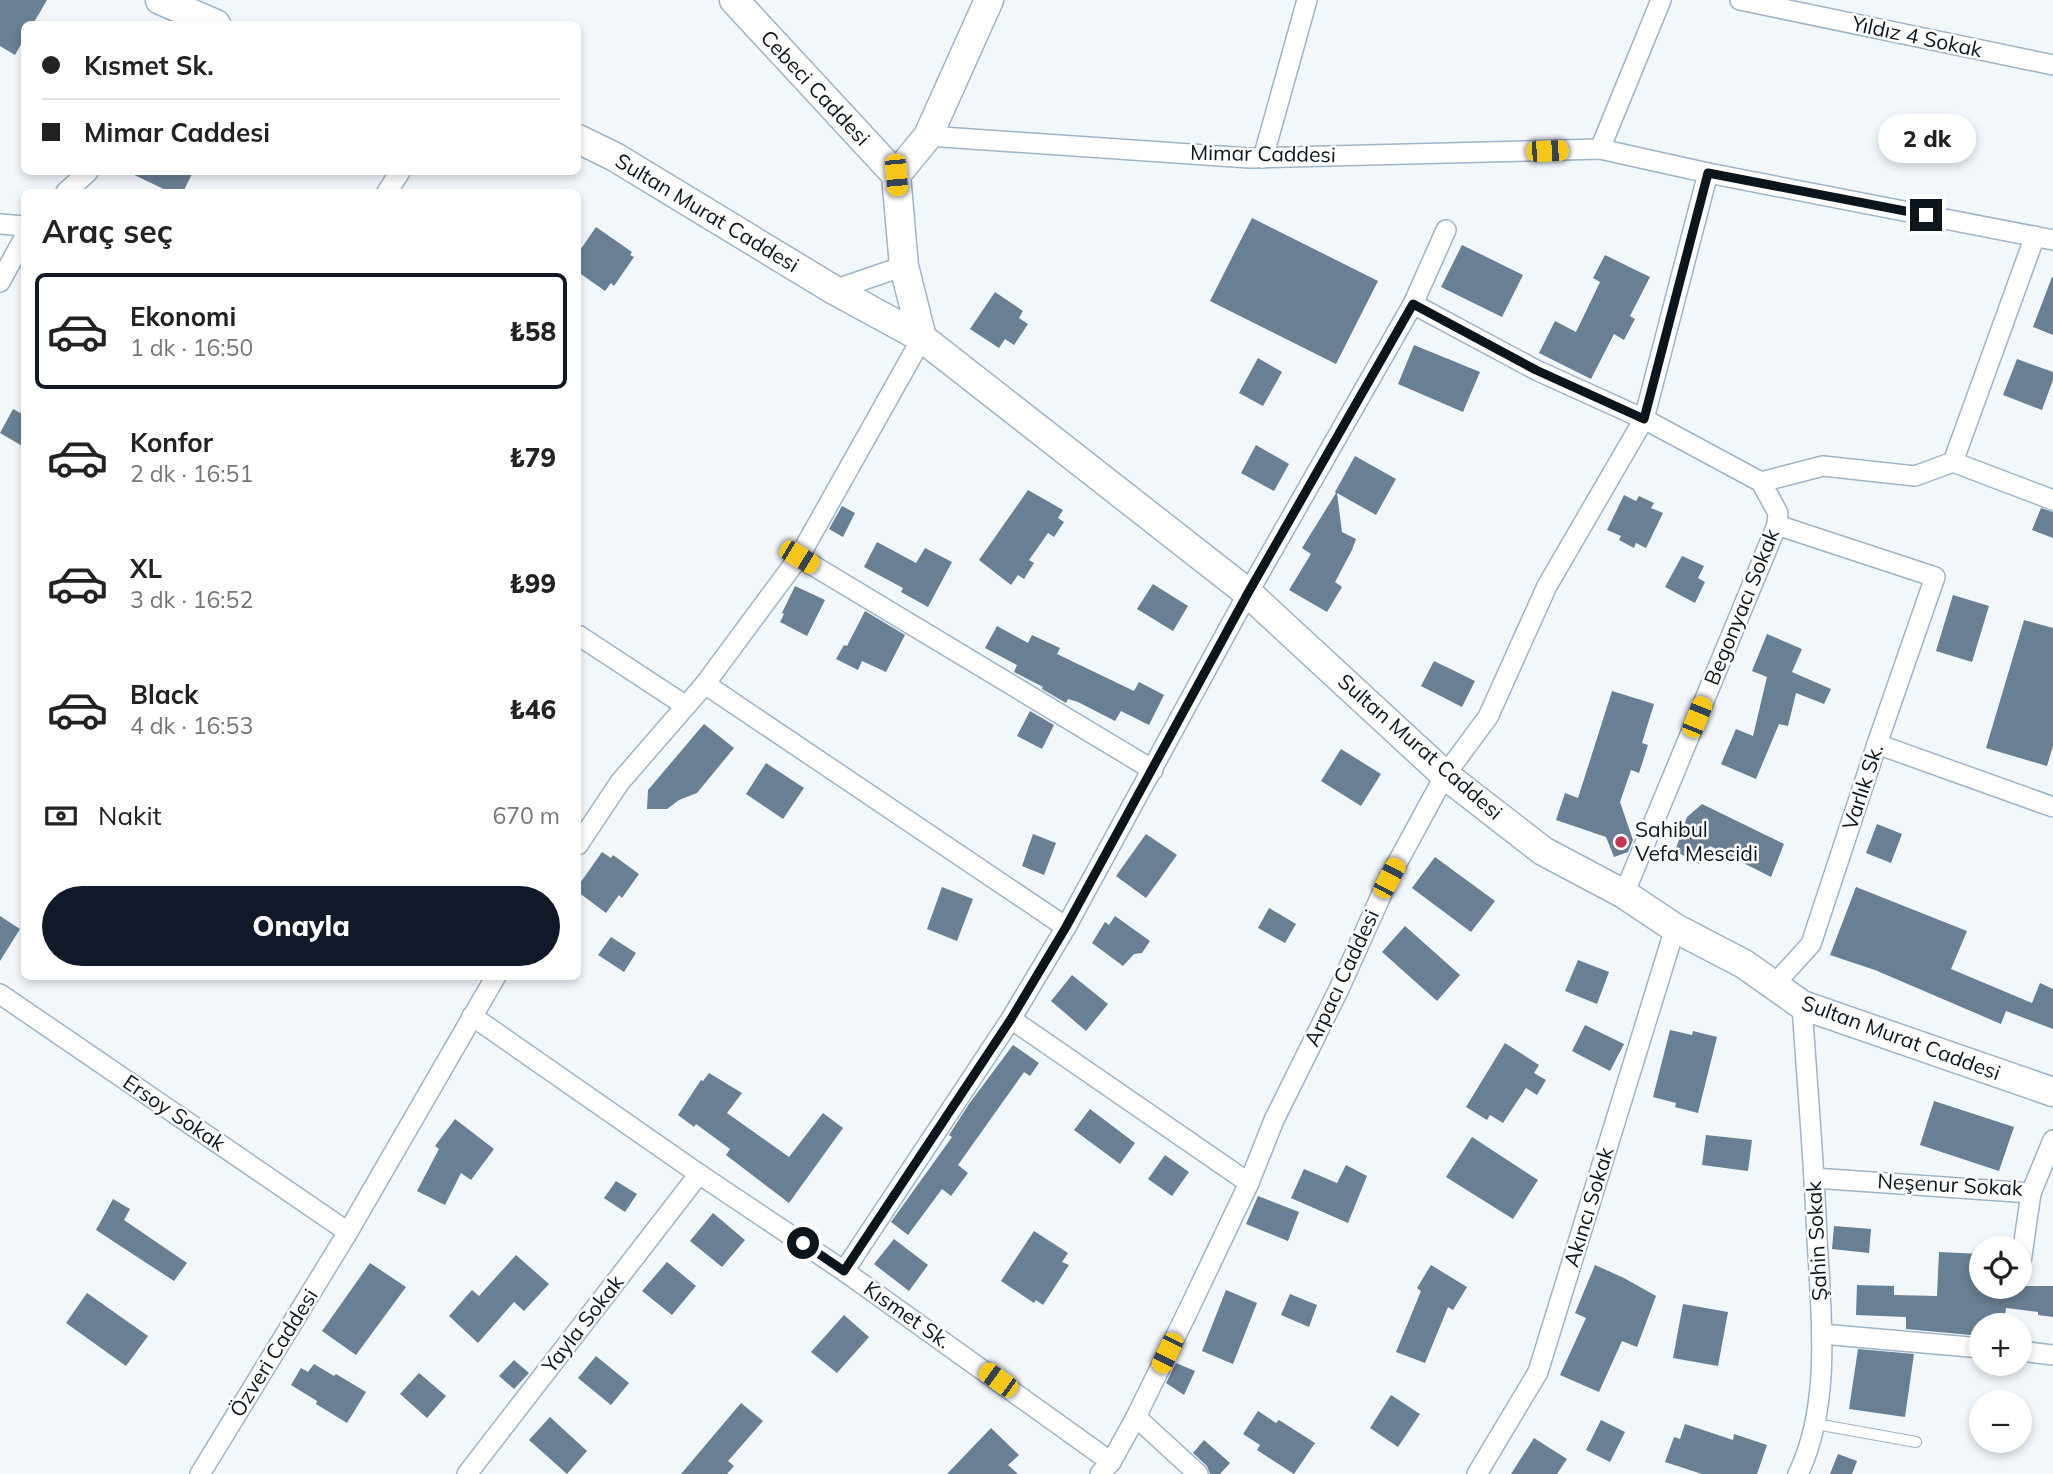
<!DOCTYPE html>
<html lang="tr">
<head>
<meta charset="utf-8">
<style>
  body { margin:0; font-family:Mulish,sans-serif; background:#f6f6f6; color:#222; height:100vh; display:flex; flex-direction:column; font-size:26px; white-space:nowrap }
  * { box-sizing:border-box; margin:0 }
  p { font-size:23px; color:#767676 }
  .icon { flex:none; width:38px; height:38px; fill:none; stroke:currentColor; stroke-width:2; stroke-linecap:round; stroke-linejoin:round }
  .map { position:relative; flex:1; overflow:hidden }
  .drawer { position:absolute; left:21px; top:189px; width:560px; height:791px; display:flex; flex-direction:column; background:#fff; border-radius:10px; box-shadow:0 4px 10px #0003 }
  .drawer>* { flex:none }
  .banner { position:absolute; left:21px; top:21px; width:560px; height:154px; border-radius:10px; box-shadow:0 4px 10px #0003; display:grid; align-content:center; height:154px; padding:0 21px; background:#fff }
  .fabs { position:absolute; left:1969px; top:1236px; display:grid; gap:14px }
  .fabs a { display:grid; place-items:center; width:63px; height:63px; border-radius:50%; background:#fff; box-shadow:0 4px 10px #0003; font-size:35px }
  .end { position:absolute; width:32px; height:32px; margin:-16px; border:9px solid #0c151c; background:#fff; box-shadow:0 0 0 4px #fff }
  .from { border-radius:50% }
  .bubble { position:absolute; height:49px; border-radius:24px; background:#fff; box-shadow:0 4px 10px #0003; font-size:23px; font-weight:800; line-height:49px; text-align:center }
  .car { position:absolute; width:21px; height:42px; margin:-21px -10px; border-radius:9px; box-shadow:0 0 5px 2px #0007; background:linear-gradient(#f5c518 24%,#345 0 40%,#f5c518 0 76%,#345 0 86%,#f5c518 0) }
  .banner b { display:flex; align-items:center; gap:24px; height:66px; font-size:26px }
  .banner b+b { border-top:2px solid #e0e0e0 }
  .banner i { width:18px; height:18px; background:#222 }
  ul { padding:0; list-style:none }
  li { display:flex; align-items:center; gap:21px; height:116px; margin:0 14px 10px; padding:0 7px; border:4px solid transparent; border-radius:10px }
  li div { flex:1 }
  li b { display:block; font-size:26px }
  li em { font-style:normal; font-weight:800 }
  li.on { border-color:#111827 }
  li>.icon { width:63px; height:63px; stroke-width:1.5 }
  h2 { padding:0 21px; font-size:32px; line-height:84px }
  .pay { display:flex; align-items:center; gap:18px; height:77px; padding:0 21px; font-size:26px }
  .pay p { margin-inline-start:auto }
  .cta { display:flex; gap:14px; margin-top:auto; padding:14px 21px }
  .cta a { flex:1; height:80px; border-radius:42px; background:#111827; color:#fff; font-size:28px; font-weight:800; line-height:80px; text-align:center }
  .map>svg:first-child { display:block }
</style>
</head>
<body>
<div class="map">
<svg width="2053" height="1474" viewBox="0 0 2053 1474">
  <rect width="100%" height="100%" fill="#f2f7fc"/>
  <g fill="#697f93">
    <path d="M0 0H47L33 24H24V39L15 55 0 46Z"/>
    <path d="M128 172H193L183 192H170Z"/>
    <path d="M1252 218 1378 281 1336 364 1210 301Z"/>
    <path d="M596 227 632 252 630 255 634 257 614 286 611 283 605 291 578 272V253Z"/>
    <path d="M1462 245 1523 275 1502 317 1441 287Z"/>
    <path d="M1605 255 1650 277 1630 316 1635 319 1624 340 1614 334 1591 379 1539 353 1555 321 1576 332 1600 282 1593 278Z"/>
    <path d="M2052 277H2053V335L2033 327Z"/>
    <path d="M995 292 1023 311 1019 318 1028 324 1014 345 1005 339 999 348 970 329Z"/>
    <path d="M1414 345 1480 372 1463 412 1398 384Z"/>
    <path d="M1258 358 1282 372 1263 406 1239 393Z"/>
    <path d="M2017 359 2053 372V380L2042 410 2003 395Z"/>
    <path d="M13 409 24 415V447L0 433Z"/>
    <path d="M1256 445 1289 464 1274 491 1241 473Z"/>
    <path d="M1355 456 1396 479 1376 515 1337 493 1342 532 1356 539 1352 550 1335 582 1342 587 1327 612 1289 590 1311 554 1302 548 1336 493 1335 492Z"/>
    <path d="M1028 490 1063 510 1058 518 1064 522 1054 537 1048 533 1029 560 1034 563 1024 579 1018 575 1011 585 979 560Z"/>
    <path d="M1624 495 1636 501 1639 496 1654 503 1651 508 1663 513 1646 548 1636 543 1634 548 1619 540 1621 536 1607 530Z"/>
    <path d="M842 506 855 513 843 537 829 529Z"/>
    <path d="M2041 508 2053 512V538L2032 530Z"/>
    <path d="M877 542 916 563 925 548 952 562 928 607 901 592 903 588 864 567Z"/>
    <path d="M1682 556 1704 566 1698 578 1705 582 1695 603 1665 587Z"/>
    <path d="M1153 584 1188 606 1173 631 1137 609Z"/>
    <path d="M795 586 825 600 807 636 780 622 784 614 782 613Z"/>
    <path d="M1953 595 1989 606 1972 662 1936 651Z"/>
    <path d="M865 611 905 635 886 672 862 661 858 670 836 659 844 645 847 646Z"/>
    <path d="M2024 620 2053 628V746L2047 766 1986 748Z"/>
    <path d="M997 626 1028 643 1032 635 1060 648 1057 654 1134 691 1139 682 1164 695 1149 725 1121 711 1115 721 1078 702 1068 699 1066 703 1042 689 1043 687 1014 672 1017 665 985 648Z"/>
    <path d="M1767 634 1802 649 1792 672 1831 689 1824 704 1796 693 1788 726 1779 724 1756 779 1721 764 1736 729 1753 736 1767 677 1752 671Z"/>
    <path d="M1434 661 1475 681 1462 707 1421 686Z"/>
    <path d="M1612 691 1654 704 1642 743 1648 745 1639 773 1631 770 1620 802 1633 840 1628 852 1614 857 1606 837 1556 820 1565 793 1578 798Z"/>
    <path d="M1030 711 1054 725 1042 749 1017 736Z"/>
    <path d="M704 724 734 748 697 793 679 800 667 809H647L648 790Z"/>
    <path d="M1341 749 1381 774 1361 806 1321 781Z"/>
    <path d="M766 763 804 788 783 819 746 794Z"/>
    <path d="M1702 804 1784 844 1771 877 1710 846 1699 864 1675 851 1687 817Z"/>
    <path d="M1877 824 1902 834 1891 863 1866 853Z"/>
    <path d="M1033 834 1056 843 1044 875 1022 866Z"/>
    <path d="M1146 834 1177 855 1146 898 1116 876Z"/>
    <path d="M602 852 611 858 613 855 639 874 622 898 619 895 606 913 578 892V886Z"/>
    <path d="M1435 857 1495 901 1471 932 1412 888Z"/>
    <path d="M942 887 973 899 957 941 927 929Z"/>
    <path d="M1856 887 1967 931 1951 969 2032 1003 2040 983 2053 989V1029L2006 1011 2001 1024 1875 970 1830 955Z"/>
    <path d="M1269 908 1296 924 1285 943 1258 928Z"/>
    <path d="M0 916 20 929 0 961Z"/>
    <path d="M1115 916 1150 941 1142 953 1134 954 1123 966 1092 943 1105 922 1109 925Z"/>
    <path d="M1405 926 1460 975 1437 1001 1382 952Z"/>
    <path d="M611 937 636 953 624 972 598 955Z"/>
    <path d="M1578 960 1609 972 1597 1004 1565 991Z"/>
    <path d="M1072 975 1108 1004 1086 1031 1051 1001Z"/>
    <path d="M1585 1025 1624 1044 1610 1071 1572 1051Z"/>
    <path d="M1670 1030 1692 1035 1693 1031 1717 1037 1698 1113 1675 1107 1676 1103 1653 1097Z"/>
    <path d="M1505 1043 1539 1065 1534 1073 1546 1080 1537 1095 1526 1088 1503 1123 1490 1115 1487 1120 1466 1107Z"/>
    <path d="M1013 1045 1039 1063 1030 1076 1024 1072 958 1165 968 1173 951 1196 942 1189 908 1235 891 1222 952 1137 949 1135 969 1104Z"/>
    <path d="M709 1073 742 1093 727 1113 789 1157 823 1113 843 1128 789 1203 726 1155 730 1149 696 1124 694 1127 678 1115 701 1080 703 1081Z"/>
    <path d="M1934 1101 2014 1127 1999 1171 1920 1145Z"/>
    <path d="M1090 1109 1135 1143 1120 1164 1074 1130Z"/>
    <path d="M455 1119 494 1149 471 1180 461 1173 445 1205 417 1191 439 1149 435 1146Z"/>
    <path d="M1706 1135 1752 1140 1748 1171 1702 1165Z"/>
    <path d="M1472 1137 1538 1180 1513 1219 1446 1177Z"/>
    <path d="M1165 1155 1189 1172 1172 1196 1148 1179Z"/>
    <path d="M1346 1165 1367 1176 1348 1223 1291 1198 1304 1169 1337 1183Z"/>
    <path d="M616 1181 637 1194 625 1212 604 1198Z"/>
    <path d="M1258 1196 1299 1212 1288 1241 1246 1224Z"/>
    <path d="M113 1199 130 1209 124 1220 187 1263 174 1281 96 1230Z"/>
    <path d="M713 1213 745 1240 722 1267 690 1241Z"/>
    <path d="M1834 1226 1871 1229 1869 1253 1832 1249Z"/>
    <path d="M1034 1231 1068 1253 1062 1262 1069 1265 1043 1305 1036 1300 1034 1303 1001 1281Z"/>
    <path d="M894 1239 928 1265 909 1291 874 1264Z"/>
    <path d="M1939 1252 1981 1254V1286H2053V1317L2038 1315V1312L2006 1308 2004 1325H1981V1336L1906 1329V1317L1856 1315 1857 1285 1894 1286V1295L1937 1296Z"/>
    <path d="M516 1255 549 1284 524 1311 514 1302 478 1343 449 1316 472 1290 479 1296Z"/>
    <path d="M667 1262 696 1286 672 1315 642 1291Z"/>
    <path d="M370 1263 406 1287 356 1355 322 1331Z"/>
    <path d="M1431 1265 1467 1287 1453 1310 1448 1307 1425 1363 1396 1352 1421 1291 1417 1288Z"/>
    <path d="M1595 1265 1624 1278 1656 1296 1637 1347 1622 1341 1599 1392 1560 1375 1586 1318 1575 1313Z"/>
    <path d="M1226 1290 1257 1303 1233 1364 1202 1351Z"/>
    <path d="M87 1293 148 1336 126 1366 66 1323Z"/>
    <path d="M1290 1294 1317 1305 1309 1327 1281 1315Z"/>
    <path d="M1683 1304 1728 1312 1718 1366 1673 1358Z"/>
    <path d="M844 1315 869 1337 837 1373 811 1352Z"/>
    <path d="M1858 1349 1914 1354 1905 1417 1849 1409Z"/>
    <path d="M596 1356 629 1383 611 1405 578 1378Z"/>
    <path d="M514 1360 529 1373 514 1389 499 1376Z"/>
    <path d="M1176 1363 1195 1371 1184 1395 1166 1383Z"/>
    <path d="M314 1364 334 1376 336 1374 366 1392 347 1423 316 1404 317 1401 291 1385 301 1368 308 1372Z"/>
    <path d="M419 1373 446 1396 427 1418 400 1394Z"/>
    <path d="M1391 1395 1420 1414 1398 1447 1370 1428Z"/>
    <path d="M741 1403 763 1421 728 1461 734 1466 727 1474H681Z"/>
    <path d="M1258 1411 1276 1423 1279 1420 1315 1443 1294 1474 1257 1450 1260 1445 1243 1434Z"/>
    <path d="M550 1417 587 1451 567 1474 529 1440Z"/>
    <path d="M1601 1420 1625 1432 1610 1462 1586 1450Z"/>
    <path d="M1685 1424 1733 1440 1734 1434 1767 1445 1757 1474H1702L1665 1462 1674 1437 1680 1439Z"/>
    <path d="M991 1428 1019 1455 1008 1465 1018 1474H947Z"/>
    <path d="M1534 1438 1567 1459 1557 1474H1511Z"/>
    <path d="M1204 1440 1230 1463 1220 1474H1210L1207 1466 1193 1453Z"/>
    <path d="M1838 1454 1857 1461 1852 1474H1830Z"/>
  </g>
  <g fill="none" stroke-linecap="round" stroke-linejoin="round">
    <defs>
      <path id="lane" d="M1816 1424 1916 1442"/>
      <g id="street">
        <path d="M1740 0 2053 65"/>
        <path d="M928 136 1249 158 1600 149 1708 173 2053 240"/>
        <path d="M1600 149 1661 0"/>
        <path d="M1263 158 1307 0"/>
        <path d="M66 192 88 172"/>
        <path d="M387 192 400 172"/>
        <path d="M0 224 24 226"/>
        <path d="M0 282 24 238"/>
        <path d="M834 290 904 266"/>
        <path d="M1413 304 1536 370 1644 419 1761 482 1778 513 1777 525 1624 894"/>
        <path d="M922 338 799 557 1153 770"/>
        <path d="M1953 462 2035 236"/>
        <path d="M1761 482 1823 466 1915 476 1953 462 2053 500"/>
        <path d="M799 557 705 684 1066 927 1248 593 1413 304 1446 230"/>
        <path d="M578 635 686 706"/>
        <path d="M1877 744 2053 807"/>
        <path d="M578 845 620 782 705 684"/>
        <path d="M1066 927 1011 1019 1249 1183"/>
        <path d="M1774 985 1811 944 1877 744 1935 577 1777 525"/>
        <path d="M0 994 348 1232"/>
        <path d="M472 1016 699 1174 844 1271 1111 1462"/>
        <path d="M1814 1178 2031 1193 2053 1140"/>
        <path d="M2020 1269 2031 1193"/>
        <path d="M844 1271 1011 1019"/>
        <path d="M1822 1334 1981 1348"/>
        <path d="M2020 1351 2053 1355"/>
        <path d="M1136 1417 1198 1474"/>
        <path d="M200 1474 348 1232 496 976"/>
        <path d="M467 1474 699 1174"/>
        <path d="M1100 1474 1111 1462 1136 1417 1188 1311 1249 1183 1274 1120 1339 989 1389 878 1445 775 1488 717 1547 586 1644 419 1708 173"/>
        <path d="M1477 1474 1538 1372 1675 928"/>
        <path d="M1798 1474C1832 1404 1821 1314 1817 1238 1814 1160 1807 1083 1802 1005"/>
      </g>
      <g id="secondary">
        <path d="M160 0 216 24"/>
        <path d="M734 0 896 175"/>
        <path d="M578 139 615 157 834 290 922 338 1248 593 1445 775 1543 851 1624 894 1675 928 1744 964 1802 1005 2053 1092"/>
        <path d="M896 175 928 136 989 0"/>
        <path d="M896 175 904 266 922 338"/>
      </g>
    </defs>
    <use href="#lane" stroke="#9db4c9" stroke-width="12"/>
    <use href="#street" stroke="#9db4c9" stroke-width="22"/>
    <use href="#secondary" stroke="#9db4c9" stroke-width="31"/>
    <use href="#lane" stroke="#fff" stroke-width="10"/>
    <use href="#street" stroke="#fff" stroke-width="19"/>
    <use href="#secondary" stroke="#fff" stroke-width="28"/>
  </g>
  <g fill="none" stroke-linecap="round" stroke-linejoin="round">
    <path stroke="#0c151c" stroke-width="9" d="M803 1243 844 1271 1011 1019 1066 927 1248 593 1413 304 1536 370 1644 419 1708 173 1926 215"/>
  </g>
  <circle fill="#c63654" stroke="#fff" stroke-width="2.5" cx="1621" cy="842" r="7"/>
  <g text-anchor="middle" stroke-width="5" stroke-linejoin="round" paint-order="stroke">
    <g font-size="21" fill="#0c151c" stroke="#fff">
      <text transform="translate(1917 37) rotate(12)" y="7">Yıldız 4 Sokak</text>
      <text transform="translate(815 88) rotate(47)" y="7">Cebeci Caddesi</text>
      <text transform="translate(1263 154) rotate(1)" y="7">Mimar Caddesi</text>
      <text transform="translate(707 213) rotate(31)" y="7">Sultan Murat Caddesi</text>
      <text transform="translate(1742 607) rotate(-68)" y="7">Begonyacı Sokak</text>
      <text transform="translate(1420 747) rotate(41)" y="7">Sultan Murat Caddesi</text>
      <text transform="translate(1863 787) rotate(-72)" y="7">Varlık Sk.</text>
      <text transform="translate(1342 978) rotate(-65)" y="7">Arpacı Caddesi</text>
      <text transform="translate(1901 1038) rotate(20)" y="7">Sultan Murat Caddesi</text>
      <text transform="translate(174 1113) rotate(34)" y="7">Ersoy Sokak</text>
      <text transform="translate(1950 1185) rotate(3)" y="7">Neşenur Sokak</text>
      <text transform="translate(1589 1207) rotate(-73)" y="7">Akıncı Sokak</text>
      <text transform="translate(1817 1241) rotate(-93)" y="7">Şahin Sokak</text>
      <text transform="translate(907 1315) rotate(35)" y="7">Kısmet Sk.</text>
      <text transform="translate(583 1324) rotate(-52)" y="7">Yayla Sokak</text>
      <text transform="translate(274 1353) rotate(-58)" y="7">Özveri Caddesi</text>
    </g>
    <g font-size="21" fill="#0c151c" stroke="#fff" text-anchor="start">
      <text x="1635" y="837">Sahibul<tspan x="1635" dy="24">Vefa Mescidi</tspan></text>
    </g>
  </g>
</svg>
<div class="fabs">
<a><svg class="icon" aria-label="locate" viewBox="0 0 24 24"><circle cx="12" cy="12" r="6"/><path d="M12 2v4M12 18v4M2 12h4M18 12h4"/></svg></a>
<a>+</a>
<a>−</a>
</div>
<i class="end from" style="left:803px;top:1243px"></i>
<i class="end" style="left:1926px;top:215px"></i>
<div class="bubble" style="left:1878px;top:114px;width:98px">2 dk</div>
<i class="car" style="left:1547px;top:151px;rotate:88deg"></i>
<i class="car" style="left:896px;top:175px;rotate:175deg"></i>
<i class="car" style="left:799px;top:557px;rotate:121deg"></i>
<i class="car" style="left:1697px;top:717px;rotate:22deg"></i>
<i class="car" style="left:1389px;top:878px;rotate:28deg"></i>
<i class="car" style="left:1167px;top:1353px;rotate:206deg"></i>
<i class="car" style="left:998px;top:1380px;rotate:306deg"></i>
<div class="banner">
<b><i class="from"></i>Kısmet Sk.</b>
<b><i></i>Mimar Caddesi</b>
</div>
<section class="drawer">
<h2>Araç seç</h2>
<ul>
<li class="on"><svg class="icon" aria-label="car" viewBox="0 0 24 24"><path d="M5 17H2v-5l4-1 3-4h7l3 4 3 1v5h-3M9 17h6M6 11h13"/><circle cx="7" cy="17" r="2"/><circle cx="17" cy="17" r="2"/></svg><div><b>Ekonomi</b><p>1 dk · 16:50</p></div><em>₺58</em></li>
<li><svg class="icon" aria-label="car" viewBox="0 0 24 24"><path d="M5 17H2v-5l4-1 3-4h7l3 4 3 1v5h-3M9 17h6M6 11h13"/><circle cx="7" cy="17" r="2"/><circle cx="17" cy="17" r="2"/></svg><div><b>Konfor</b><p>2 dk · 16:51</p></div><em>₺79</em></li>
<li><svg class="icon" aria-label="car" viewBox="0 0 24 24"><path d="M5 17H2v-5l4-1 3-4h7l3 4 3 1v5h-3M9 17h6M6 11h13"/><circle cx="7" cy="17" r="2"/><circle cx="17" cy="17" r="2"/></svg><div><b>XL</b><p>3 dk · 16:52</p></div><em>₺99</em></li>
<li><svg class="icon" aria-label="car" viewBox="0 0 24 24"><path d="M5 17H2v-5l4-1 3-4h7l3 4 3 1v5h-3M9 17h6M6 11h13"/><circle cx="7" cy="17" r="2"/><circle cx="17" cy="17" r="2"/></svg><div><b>Black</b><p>4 dk · 16:53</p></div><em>₺46</em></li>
</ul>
<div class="pay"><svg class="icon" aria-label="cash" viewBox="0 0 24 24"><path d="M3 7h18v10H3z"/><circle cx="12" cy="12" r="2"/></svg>Nakit<p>670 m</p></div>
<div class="cta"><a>Onayla</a></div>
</section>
</div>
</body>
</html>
